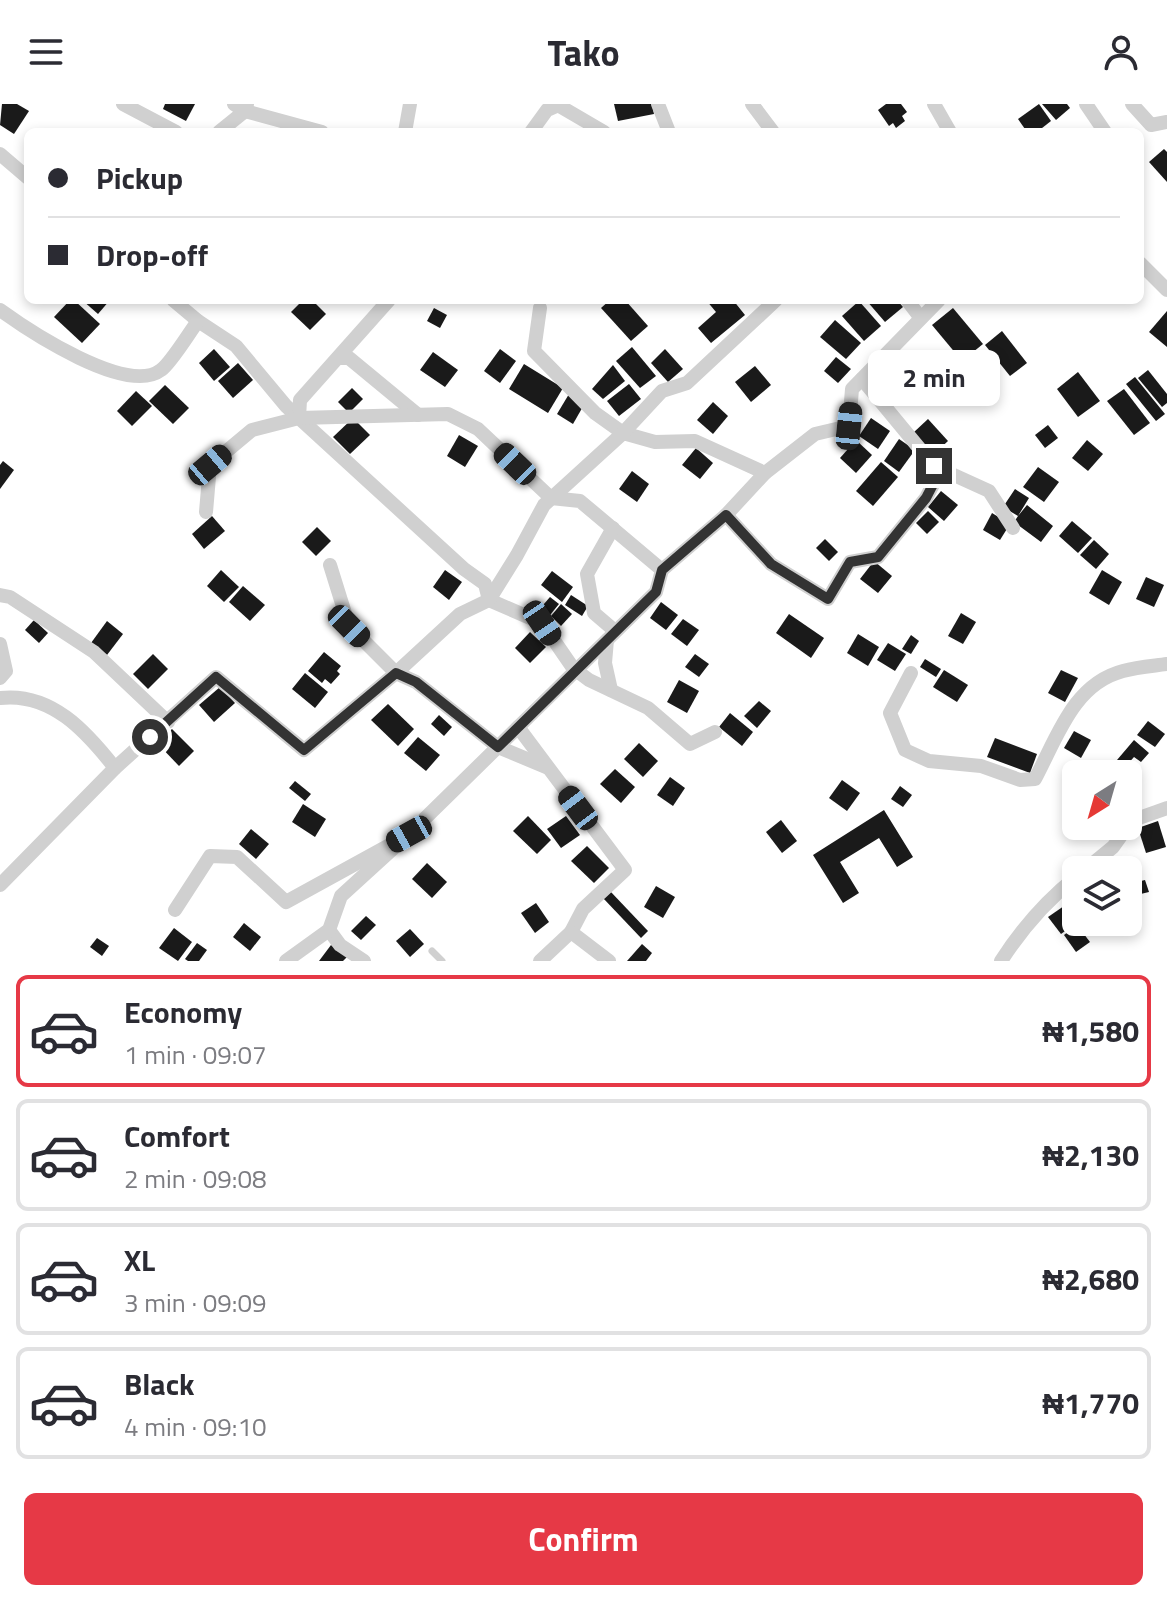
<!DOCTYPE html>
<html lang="en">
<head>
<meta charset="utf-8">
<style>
  body { margin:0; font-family:"Titillium Web",sans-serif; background:#f7f7f7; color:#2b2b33; height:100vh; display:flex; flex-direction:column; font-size:30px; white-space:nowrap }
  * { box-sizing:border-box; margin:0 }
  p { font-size:26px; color:#7c7c81 }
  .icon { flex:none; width:44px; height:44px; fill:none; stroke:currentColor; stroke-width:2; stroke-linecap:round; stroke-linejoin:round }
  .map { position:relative; height:857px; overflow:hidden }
  .sheet { display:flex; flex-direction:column; background:#fff; flex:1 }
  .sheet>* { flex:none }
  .hud { position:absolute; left:24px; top:24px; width:1120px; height:176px; border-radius:12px; box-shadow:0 4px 12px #0003; display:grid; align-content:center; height:176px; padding:0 24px; background:#fff }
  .needle { width:52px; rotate:217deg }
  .buttons { position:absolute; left:1062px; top:656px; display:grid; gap:16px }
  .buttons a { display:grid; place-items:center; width:80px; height:80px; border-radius:12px; background:#fff; box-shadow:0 4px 12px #0003; font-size:40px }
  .end { position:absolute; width:36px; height:36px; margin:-18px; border:10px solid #333; background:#fff; box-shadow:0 0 0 4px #fff }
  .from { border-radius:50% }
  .bubble { position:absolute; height:56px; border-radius:12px; background:#fff; box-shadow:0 4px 12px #0003; font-size:26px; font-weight:700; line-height:56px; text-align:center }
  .car { position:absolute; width:24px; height:48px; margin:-24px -12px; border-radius:10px; box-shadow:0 0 6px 2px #0007; background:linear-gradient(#222 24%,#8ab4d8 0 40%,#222 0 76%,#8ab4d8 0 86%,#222 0) }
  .hud b { display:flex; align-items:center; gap:28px; height:76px; font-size:30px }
  .hud b+b { border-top:2px solid #e1e1e2 }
  .hud i { width:20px; height:20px; background:#2b2b33 }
  ul { padding:14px 0 0; list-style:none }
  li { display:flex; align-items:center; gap:24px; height:112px; margin:0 16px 12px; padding:0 8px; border:4px solid #e1e1e2; border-radius:12px }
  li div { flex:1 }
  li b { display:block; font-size:30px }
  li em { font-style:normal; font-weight:700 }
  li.current { border-color:#e63946 }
  li>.icon { width:72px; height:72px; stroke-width:1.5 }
  .cta { display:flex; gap:16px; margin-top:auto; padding:16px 24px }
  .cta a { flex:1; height:92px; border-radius:12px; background:#e63946; color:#fff; font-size:32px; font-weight:700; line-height:92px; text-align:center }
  header { display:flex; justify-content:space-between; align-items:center; height:104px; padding:0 24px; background:#fff; font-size:36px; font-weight:700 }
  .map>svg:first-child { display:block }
</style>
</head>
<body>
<header><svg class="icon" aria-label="menu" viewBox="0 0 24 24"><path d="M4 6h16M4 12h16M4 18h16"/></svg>Tako<svg class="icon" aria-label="person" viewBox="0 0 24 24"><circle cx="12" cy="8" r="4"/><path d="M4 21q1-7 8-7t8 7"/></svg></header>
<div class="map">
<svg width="1167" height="857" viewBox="0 0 1167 857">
  <rect width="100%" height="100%" fill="#fff"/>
  <g fill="#1a1a1a">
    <path d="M2 0H17L29 7 14 30 0 21Z"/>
    <path d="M165 0H195L186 17 163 5Z"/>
    <path d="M614 0H652L654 10 618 17Z"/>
    <path d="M886 0H901L907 8 902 12 905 17 896 24 893 19 889 22 878 6Z"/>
    <path d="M1039 0 1051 17 1037 28H1027L1018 15Z"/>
    <path d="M1042 0H1067L1070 4 1056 16Z"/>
    <path d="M1164 45 1167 48V78L1149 58Z"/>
    <path d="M70 196H74L100 220 82 239 54 213Z"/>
    <path d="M82 196H110L98 210Z"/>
    <path d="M303 196H312L326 210 310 226 291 208Z"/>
    <path d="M610 196H625L648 222 631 237 601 204Z"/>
    <path d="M706 196H733L745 211 711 239 698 224 716 208Z"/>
    <path d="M866 196H897L903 203 885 218Z"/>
    <path d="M859 197 881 222 864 237 842 212Z"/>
    <path d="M434 204 447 211 440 224 427 217Z"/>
    <path d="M953 204 983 240 962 257 932 221Z"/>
    <path d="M1167 207V243L1149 228Z"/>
    <path d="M835 216 861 239 846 255 820 233Z"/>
    <path d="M1002 227 1027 259 1010 272 985 241Z"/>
    <path d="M632 243 656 272 640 284 616 257Z"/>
    <path d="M214 245 230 263 214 277 199 259Z"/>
    <path d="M500 245 516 257 500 279 484 267Z"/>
    <path d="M665 245 683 265 668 278 651 259Z"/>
    <path d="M433 248 458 266 445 283 420 266Z"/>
    <path d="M836 253 851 265 838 279 824 267Z"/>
    <path d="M238 259 253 276 233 294 218 277Z"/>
    <path d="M524 260 563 284 548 309 509 285Z"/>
    <path d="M613 261 625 277 603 295 592 285Z"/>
    <path d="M755 262 771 281 751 298 735 278Z"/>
    <path d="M1148 266 1167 290V299L1162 303 1138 274Z"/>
    <path d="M1078 268 1100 297 1078 313 1057 285Z"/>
    <path d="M931 271 939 280 922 296 914 287Z"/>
    <path d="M1135 273 1165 310 1156 317 1126 280Z"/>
    <path d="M629 280 641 295 619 312 607 297Z"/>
    <path d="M165 281 189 304 173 320 149 297Z"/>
    <path d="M352 284 363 295 349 309 338 298Z"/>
    <path d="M1124 285 1150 319 1134 331 1107 297Z"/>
    <path d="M136 287 152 302 132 322 117 307Z"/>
    <path d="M569 290 585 299 573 320 557 310Z"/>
    <path d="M713 298 728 312 713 330 697 316Z"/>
    <path d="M353 314 370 331 350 350 333 333Z"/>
    <path d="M871 314 890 327 878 345 859 332Z"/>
    <path d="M928 315 948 337 933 351 913 329Z"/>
    <path d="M1048 321 1058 334 1045 344 1035 331Z"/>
    <path d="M459 331 478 342 465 363 447 352Z"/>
    <path d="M899 335 915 346 899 368 884 357Z"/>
    <path d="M856 336 872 351 856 369 840 354Z"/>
    <path d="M1087 336 1103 350 1088 367 1072 354Z"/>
    <path d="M696 344 713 359 700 375 682 361Z"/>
    <path d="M3 357 14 366 0 385V361Z"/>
    <path d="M881 358 898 373 873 402 856 387Z"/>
    <path d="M1038 363 1059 378 1044 398 1023 383Z"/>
    <path d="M632 367 649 380 637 398 619 385Z"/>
    <path d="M1015 385 1029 394 1018 412 1027 401 1053 422 1041 438 1014 418 1018 412 1003 403Z"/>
    <path d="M941 387 958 401 944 417 928 403Z"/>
    <path d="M928 407 939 418 927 430 916 419Z"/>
    <path d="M992 409 1010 420 1000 436 983 426Z"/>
    <path d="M212 412 225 427 204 445 192 430Z"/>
    <path d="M1072 417 1092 434 1078 449 1059 432Z"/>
    <path d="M317 423 331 437 316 452 302 438Z"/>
    <path d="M825 435 838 448 829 457 816 444Z"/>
    <path d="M1094 436 1109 450 1096 465 1080 451Z"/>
    <path d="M874 457 892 472 878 489 860 475Z"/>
    <path d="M221 466 239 483 224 498 207 482Z"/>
    <path d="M445 466 462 478 449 496 433 483Z"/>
    <path d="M1102 466 1122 478 1109 501 1089 489Z"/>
    <path d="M552 467 573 483 562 498 541 481Z"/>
    <path d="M1146 473 1164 481 1154 503 1136 495Z"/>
    <path d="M243 482 265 501 250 517 229 498Z"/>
    <path d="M571 491 588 502 582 512 565 501Z"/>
    <path d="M550 493 559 500 546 516 537 508Z"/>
    <path d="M661 498 678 511 666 526 650 514Z"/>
    <path d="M561 500 572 510 561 522 551 512Z"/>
    <path d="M961 509 976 518 963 540 948 532Z"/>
    <path d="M789 510 824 534 811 554 776 529Z"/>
    <path d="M683 515 699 526 687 542 671 530Z"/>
    <path d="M34 516 48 529 39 539 25 526Z"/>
    <path d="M107 517 123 530 107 551 91 539Z"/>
    <path d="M530 528 546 543 530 559 515 544Z"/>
    <path d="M858 530 879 543 868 562 847 549Z"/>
    <path d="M911 531 919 537 911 550 902 545Z"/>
    <path d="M888 539 906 550 895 567 877 556Z"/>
    <path d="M324 548 341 562 337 567 340 570 331 580 325 575 322 579 308 567Z"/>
    <path d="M153 550 168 565 148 585 133 570Z"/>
    <path d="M695 550 709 560 699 573 685 563Z"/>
    <path d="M925 555 941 565 936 573 920 563Z"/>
    <path d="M944 566 968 581 957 598 933 583Z"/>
    <path d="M1061 566 1078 574 1065 598 1048 589Z"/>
    <path d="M305 569 328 588 315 604 292 585Z"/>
    <path d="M679 576 699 587 687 609 667 598Z"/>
    <path d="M220 583 235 599 214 618 199 601Z"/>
    <path d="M759 597 771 607 757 624 744 612Z"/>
    <path d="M388 600 414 625 398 642 371 616Z"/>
    <path d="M730 609 753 628 742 642 719 623Z"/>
    <path d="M439 611 452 623 444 632 431 620Z"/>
    <path d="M1148 617 1165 630 1155 643 1137 631Z"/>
    <path d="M172 625 194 647 179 662 157 639Z"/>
    <path d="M1074 627 1091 636 1081 654 1064 644Z"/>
    <path d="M418 633 440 651 426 667 404 649Z"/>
    <path d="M995 634 1037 650 1030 669 987 653Z"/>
    <path d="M1134 636 1149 649 1141 658 1134 653 1125 663 1117 656Z"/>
    <path d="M639 639 658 657 643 673 624 655Z"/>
    <path d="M615 665 635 683 621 699 600 680Z"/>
    <path d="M670 673 685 684 673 702 657 691Z"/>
    <path d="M842 676 860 689 847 707 829 694Z"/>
    <path d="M295 677 311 690 305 697 289 684Z"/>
    <path d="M1076 678V709L1062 699Z"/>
    <path d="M900 682 912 691 903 703 891 695Z"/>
    <path d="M303 700 326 715 315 733 292 718Z"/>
    <path d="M884 706 913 753 897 763 879 734 840 758 859 789 843 799 813 751Z"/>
    <path d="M528 712 551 736 537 750 513 727Z"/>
    <path d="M566 712 580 731 561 744 547 725Z"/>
    <path d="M781 716 797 737 782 749 766 728Z"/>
    <path d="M1158 717 1166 743 1146 749 1138 724Z"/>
    <path d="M251 725 269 740 256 755 239 740Z"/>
    <path d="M587 742 609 764 594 779 571 757Z"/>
    <path d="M427 759 447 778 432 794 412 775Z"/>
    <path d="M1145 776 1149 788 1128 793V780Z"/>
    <path d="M656 782 675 793 663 814 644 803Z"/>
    <path d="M610 787 648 827 641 834 603 794Z"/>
    <path d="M536 799 549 818 535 829 521 809Z"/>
    <path d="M1064 802 1076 819 1061 830 1048 813Z"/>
    <path d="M366 812 376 821 361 836 351 827Z"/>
    <path d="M244 819 261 833 250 847 233 833Z"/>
    <path d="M1077 821 1090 838 1076 848 1064 831Z"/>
    <path d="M174 824 192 838 178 857 159 844Z"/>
    <path d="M410 825 424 840 410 853 396 837Z"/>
    <path d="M97 834 109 842 102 852 90 843Z"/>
    <path d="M197 839 207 846 199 857H188L185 855Z"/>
    <path d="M642 840 652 849 646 857H627Z"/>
    <path d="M331 841 347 853 343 857H319Z"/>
  </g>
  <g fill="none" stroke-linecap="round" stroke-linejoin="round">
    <path stroke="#d0d0d0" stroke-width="7" d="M432 847 442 857"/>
    <g stroke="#d0d0d0" stroke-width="14">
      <path d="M123 0 176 28"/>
      <path d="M234 0 245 7 322 28"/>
      <path d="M556 0 604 28"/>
      <path d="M658 0 669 28"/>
      <path d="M752 0 773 28"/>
      <path d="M934 0 950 28"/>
      <path d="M1086 0 1105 28"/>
      <path d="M1132 0 1151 21 1167 18"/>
      <path d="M219 28 245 7 247 0"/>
      <path d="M405 28 410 0"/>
      <path d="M531 28 547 6 556 2"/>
      <path d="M0 50 28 74"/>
      <path d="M1140 159 1167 186"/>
      <path d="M173 196 198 217 236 242 286 302 464 465 485 480 489 496 542 519 573 564 589 576 648 604 690 640 715 628"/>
      <path d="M907 196 920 213"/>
      <path d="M540 204 534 247 595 309 623 329 655 338 695 337 765 369"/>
      <path d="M0 206C29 227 127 292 161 266 171 259 189 229 198 217"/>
      <path d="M340 254H349L418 311"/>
      <path d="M862 275 934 362 989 387 1013 424"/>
      <path d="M299 314 300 296 389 196"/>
      <path d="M206 408 210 361 252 326 299 314 448 310 478 325 551 394 580 397 662 466"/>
      <path d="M726 411 771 460 828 495 850 458 878 453 926 394 941 365"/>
      <path d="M613 424 587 470 594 509 615 527"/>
      <path d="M330 461 349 522 396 569 416 578 498 643 546 663"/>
      <path d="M0 491 10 493 94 548 168 618"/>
      <path d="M607 536 605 559 611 586"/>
      <path d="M0 540 6 567 0 574"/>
      <path d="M911 569 890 609 905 646 929 657 981 662 1020 676 1035 675C1057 634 1073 580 1123 567 1138 563 1153 562 1167 560"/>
      <path d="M0 594C51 588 86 627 115 664"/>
      <path d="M518 623 625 766 583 805 571 828 540 857"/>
      <path d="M1128 722 1139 714 1167 704"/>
      <path d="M1085 766 1113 743 1128 722"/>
      <path d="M0 781 115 664 216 573 304 646 396 569 460 510 489 496 517 451 544 401 623 329 662 287 687 279 776 196"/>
      <path d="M175 806 210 752 237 753 286 798 388 742"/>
      <path d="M329 826 340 841 364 857"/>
      <path d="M571 828 609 857"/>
      <path d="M286 857 329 826 341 792 409 730 656 488 662 466 726 411 765 369 815 330 849 322 852 285 939 196"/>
      <path d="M1001 857C1021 826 1047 796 1076 773"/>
    </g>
  </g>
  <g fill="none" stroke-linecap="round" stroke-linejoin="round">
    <path stroke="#333" stroke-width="10" d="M150 633 216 573 304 646 396 569 416 578 498 643 656 488 662 466 726 411 771 460 828 495 850 458 878 453 926 394 941 365 934 362"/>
  </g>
</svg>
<div class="buttons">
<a><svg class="needle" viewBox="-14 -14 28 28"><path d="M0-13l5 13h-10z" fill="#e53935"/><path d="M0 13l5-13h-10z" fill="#7c7c81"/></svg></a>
<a><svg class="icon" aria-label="layers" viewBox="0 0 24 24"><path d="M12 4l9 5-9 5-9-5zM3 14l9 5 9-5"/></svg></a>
</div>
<i class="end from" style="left:150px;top:633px"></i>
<i class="end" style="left:934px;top:362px"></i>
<div class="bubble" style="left:868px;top:246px;width:132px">2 min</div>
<i class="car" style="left:849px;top:322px;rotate:6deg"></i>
<i class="car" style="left:515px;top:360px;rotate:314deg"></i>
<i class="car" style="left:210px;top:361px;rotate:50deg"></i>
<i class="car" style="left:542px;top:519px;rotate:146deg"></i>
<i class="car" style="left:349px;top:522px;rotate:135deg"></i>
<i class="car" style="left:578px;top:704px;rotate:323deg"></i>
<i class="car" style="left:409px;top:730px;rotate:241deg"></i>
<div class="hud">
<b><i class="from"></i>Pickup</b>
<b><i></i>Drop-off</b>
</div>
</div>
<section class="sheet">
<ul>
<li class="current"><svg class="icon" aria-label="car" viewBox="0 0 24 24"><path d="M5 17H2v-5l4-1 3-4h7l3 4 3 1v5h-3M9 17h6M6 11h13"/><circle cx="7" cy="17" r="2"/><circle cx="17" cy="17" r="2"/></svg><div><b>Economy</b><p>1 min · 09:07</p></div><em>₦1,580</em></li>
<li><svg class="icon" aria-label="car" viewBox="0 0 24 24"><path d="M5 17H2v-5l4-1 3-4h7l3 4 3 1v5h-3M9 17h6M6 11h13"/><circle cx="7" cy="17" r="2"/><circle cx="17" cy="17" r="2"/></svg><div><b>Comfort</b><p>2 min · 09:08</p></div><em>₦2,130</em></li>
<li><svg class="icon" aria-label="car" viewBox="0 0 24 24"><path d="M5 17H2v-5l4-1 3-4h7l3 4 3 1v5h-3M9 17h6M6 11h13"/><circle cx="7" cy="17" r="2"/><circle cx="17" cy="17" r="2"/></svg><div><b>XL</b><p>3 min · 09:09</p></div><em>₦2,680</em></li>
<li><svg class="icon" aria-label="car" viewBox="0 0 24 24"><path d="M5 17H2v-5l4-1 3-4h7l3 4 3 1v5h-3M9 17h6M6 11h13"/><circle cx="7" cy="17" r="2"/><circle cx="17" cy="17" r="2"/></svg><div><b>Black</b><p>4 min · 09:10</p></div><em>₦1,770</em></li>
</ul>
<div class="cta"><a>Confirm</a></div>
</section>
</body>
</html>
